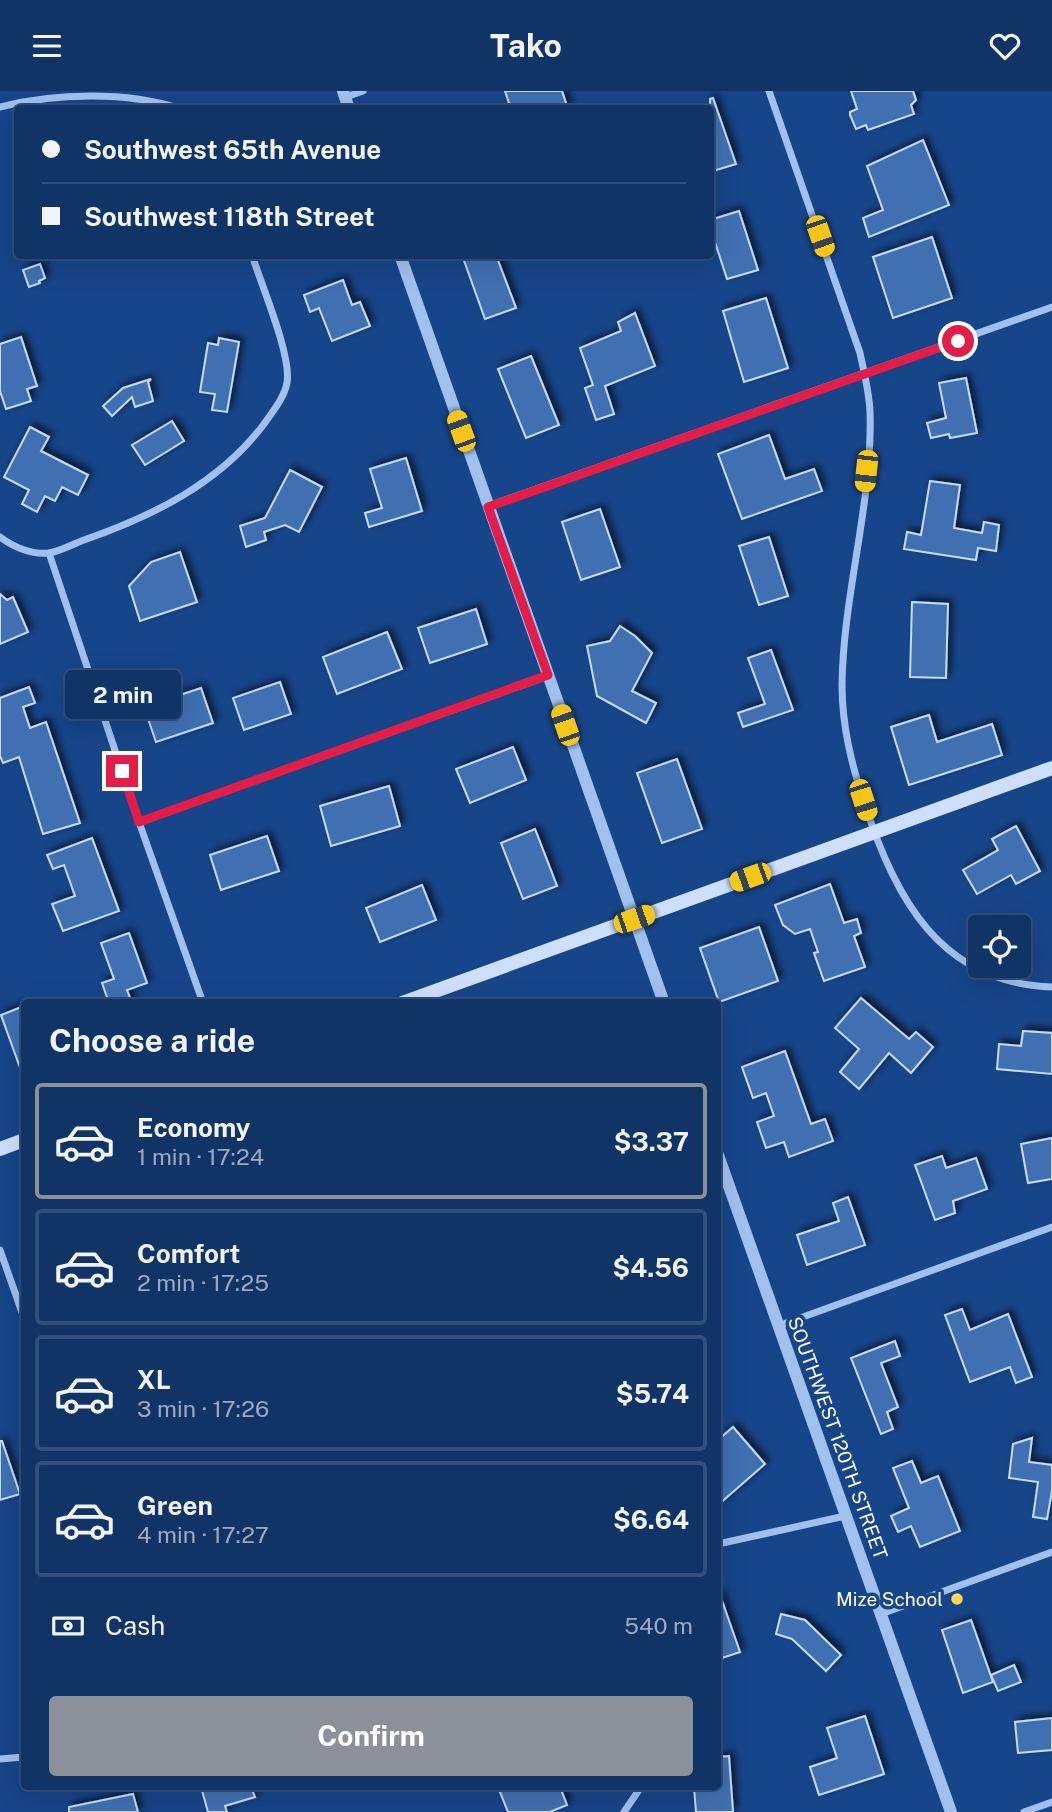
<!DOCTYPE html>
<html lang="en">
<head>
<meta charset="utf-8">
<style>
  body { margin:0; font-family:"Public Sans",sans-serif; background:#1e3f70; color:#f1f3f6; height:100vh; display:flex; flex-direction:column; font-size:26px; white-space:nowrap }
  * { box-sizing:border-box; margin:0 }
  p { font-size:23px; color:#9caac0 }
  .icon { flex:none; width:38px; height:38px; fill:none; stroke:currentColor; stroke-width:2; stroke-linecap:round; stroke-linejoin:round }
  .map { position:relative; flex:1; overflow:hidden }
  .side { position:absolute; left:21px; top:908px; width:700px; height:791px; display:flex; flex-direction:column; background:#113467; border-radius:7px; box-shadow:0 7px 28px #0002,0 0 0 2px #304f7b }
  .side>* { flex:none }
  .banner { position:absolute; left:14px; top:14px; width:700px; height:154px; border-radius:7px; box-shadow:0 7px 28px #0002,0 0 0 2px #304f7b; display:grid; align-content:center; height:154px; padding:0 28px; background:#113467 }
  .controls { position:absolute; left:968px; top:824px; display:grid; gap:14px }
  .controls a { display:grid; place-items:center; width:63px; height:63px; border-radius:7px; background:#113467; box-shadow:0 7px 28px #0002,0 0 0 2px #304f7b; font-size:35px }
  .end { position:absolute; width:32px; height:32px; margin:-16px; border:9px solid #e11d48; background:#fff; box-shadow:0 0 0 4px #fff }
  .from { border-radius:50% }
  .bubble { position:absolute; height:49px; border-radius:7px; background:#113467; box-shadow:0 7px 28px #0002,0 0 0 2px #304f7b; font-size:23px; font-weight:700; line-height:49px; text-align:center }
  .car { position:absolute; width:21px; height:42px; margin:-21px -10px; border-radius:9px; box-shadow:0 0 5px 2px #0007; background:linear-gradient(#f5c518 24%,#345 0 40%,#f5c518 0 76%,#345 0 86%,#f5c518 0) }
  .banner b { display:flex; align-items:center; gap:24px; height:66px; font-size:26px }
  .banner b+b { border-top:2px solid #304f7b }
  .banner i { width:18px; height:18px; background:#f1f3f6 }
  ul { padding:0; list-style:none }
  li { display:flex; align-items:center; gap:21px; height:116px; margin:0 14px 10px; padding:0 14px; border:4px solid #304f7b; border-radius:7px }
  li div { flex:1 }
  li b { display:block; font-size:26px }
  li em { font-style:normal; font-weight:700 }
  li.selected { border-color:#8c9099 }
  li>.icon { width:63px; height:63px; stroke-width:1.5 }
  h2 { padding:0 28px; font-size:32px; line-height:84px }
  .pay { display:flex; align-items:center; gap:18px; height:77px; padding:0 28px; font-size:26px }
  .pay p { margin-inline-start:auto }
  .action { display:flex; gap:14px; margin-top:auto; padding:14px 28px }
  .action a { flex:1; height:80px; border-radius:7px; background:#8c9099; color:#fff; font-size:28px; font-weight:700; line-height:80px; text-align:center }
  header { display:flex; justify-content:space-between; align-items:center; height:91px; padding:0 28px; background:#113467; font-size:32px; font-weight:700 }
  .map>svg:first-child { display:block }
</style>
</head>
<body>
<header><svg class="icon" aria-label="menu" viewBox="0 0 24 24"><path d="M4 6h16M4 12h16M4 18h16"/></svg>Tako<svg class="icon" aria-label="heart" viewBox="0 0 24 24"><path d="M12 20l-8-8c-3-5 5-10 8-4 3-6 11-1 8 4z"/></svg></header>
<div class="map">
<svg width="1052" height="1721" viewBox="0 0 1052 1721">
  <defs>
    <filter id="shadow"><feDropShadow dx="4" dy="-4" stdDeviation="3.5" flood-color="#0009"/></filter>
  </defs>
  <rect width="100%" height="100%" fill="#174589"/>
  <g fill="#406fb2" stroke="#c5dbfa" stroke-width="2" filter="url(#shadow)">
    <path d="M505 0H562L568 18H511Z"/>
    <path d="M851 0H913L916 9 911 14 914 23 868 39 866 34 856 38 850 24V21L857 18Z"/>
    <path d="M713 7 736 73 710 81V8Z"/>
    <path d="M923 49 949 114 869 146 863 127 883 119 867 75Z"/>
    <path d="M739 120 758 179 727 188 710 136V129Z"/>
    <path d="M932 146 952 207 893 227 873 166Z"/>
    <path d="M462 164H496L516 217 485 228Z"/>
    <path d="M40 173 45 187 39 190 40 192 29 196 23 179Z"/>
    <path d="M343 189 352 214 360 211 370 235 332 250 319 217 310 221 304 204Z"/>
    <path d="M766 207 788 277 744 291 723 220Z"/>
    <path d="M635 222 655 275 605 295 614 323 596 329 585 297 593 294 580 257 621 240 618 231Z"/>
    <path d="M21 246 37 295 27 298 31 310 6 318 0 300V253Z"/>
    <path d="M219 247 239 251 227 321 212 319 215 303 200 301 208 252 218 254Z"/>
    <path d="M531 265 559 334 526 347 498 278Z"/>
    <path d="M966 287 977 342 950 347 949 343 931 347 927 332 946 327 939 292Z"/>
    <path d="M151 288 148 291 153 310 135 316 132 306 112 325 103 315 123 297Z"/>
    <path d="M172 330 184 350 145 374 132 354Z"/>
    <path d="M30 336 49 346 41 360 88 384 78 404 62 396 55 410 45 405 37 421 22 413 29 399 4 386Z"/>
    <path d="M769 344 785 388 814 378 822 400 742 428 718 363Z"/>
    <path d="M406 367 422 420 369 436 365 422 382 417 370 378Z"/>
    <path d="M290 379 322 396 299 441 285 434 264 441 266 449 246 456 240 435 265 427Z"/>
    <path d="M930 390 960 394 954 437 982 442 984 431 999 434 996 460 978 457 976 469 904 458 907 441 921 444Z"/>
    <path d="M600 418 620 476 581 489 562 431Z"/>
    <path d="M769 446 788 505 759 514 739 455Z"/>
    <path d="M180 461 197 511 140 530 129 495 151 471Z"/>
    <path d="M0 503 7 509 13 506 28 541 0 553Z"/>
    <path d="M912 511 948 513 946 587 910 586Z"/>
    <path d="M476 518 487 553 430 572 418 537Z"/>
    <path d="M620 535 635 545 652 562 632 600 656 612 646 632 597 605 587 555 610 550Z"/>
    <path d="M387 541 402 578 337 603 323 566Z"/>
    <path d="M771 559 793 619 743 636 738 622 765 613 748 567Z"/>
    <path d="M280 591 291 623 244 639 233 607Z"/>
    <path d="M29 596 35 612 23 616 30 637 46 631 80 732 43 743 19 666 3 672 0 665V607Z"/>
    <path d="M201 597 213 632 156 651 144 616Z"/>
    <path d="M929 624 937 651 992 633 1002 664 909 694 891 636Z"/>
    <path d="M513 656 526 689 470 712 456 678Z"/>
    <path d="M677 668 702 738 662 752 637 682Z"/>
    <path d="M389 695 400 735 331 755 320 715Z"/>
    <path d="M1016 735 1040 780 1016 793 1011 784 977 803 963 779 998 759 992 748Z"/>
    <path d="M535 738 557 795 523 808 501 752Z"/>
    <path d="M267 745 279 780 221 799 210 764Z"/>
    <path d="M92 747 119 820 63 840 52 813 75 805 64 774 53 778 47 764Z"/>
    <path d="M830 793 844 832 857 828 861 842 854 845 865 876 824 890 814 862 818 861 810 838 795 843 783 834 775 814Z"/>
    <path d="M422 794 436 829 380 851 366 817Z"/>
    <path d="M759 836 778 890 719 911 700 857Z"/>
    <path d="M129 842 147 892 127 899 132 912H109L102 892 114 888 101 852Z"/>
    <path d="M861 907 909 948 916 941 933 956 911 982 889 962 859 998 840 981 859 958 835 937Z"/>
    <path d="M24 915V984L23 985 1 924Z"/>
    <path d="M1023 940 1052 942V983L997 978 999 953 1021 955Z"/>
    <path d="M785 960 811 1033 825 1028 833 1050 789 1066 784 1051 766 1057 757 1031 774 1025 766 1002 753 1007 742 976Z"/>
    <path d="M1052 1047V1088L1028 1092 1021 1053Z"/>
    <path d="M942 1065 946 1077 976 1067 987 1098 953 1110 955 1122 935 1129 915 1074Z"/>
    <path d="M848 1106 865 1154 807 1174 797 1144 839 1130 833 1112Z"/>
    <path d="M962 1218 970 1239 1008 1223 1032 1286 1016 1292 1010 1276 970 1291 945 1224Z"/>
    <path d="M895 1250 900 1265 881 1272 898 1316 887 1321 893 1338 881 1343 851 1267Z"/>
    <path d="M733 1336 765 1373 718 1414V1349Z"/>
    <path d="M1032 1347 1029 1371 1052 1374V1400L1047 1428 1033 1426 1038 1391 1009 1387 1013 1353Z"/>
    <path d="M0 1350H2L20 1403 0 1409Z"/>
    <path d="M912 1370 921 1392 938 1385 960 1440 920 1456 911 1435 898 1441 891 1425 909 1417 893 1377Z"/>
    <path d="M719 1501 740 1561 722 1567 718 1555V1502Z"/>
    <path d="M781 1523 805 1529 841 1564 826 1580 792 1548 776 1543Z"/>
    <path d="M971 1529 993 1591 963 1602 942 1539Z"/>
    <path d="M1014 1574 1021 1591 998 1600 991 1584Z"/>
    <path d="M865 1625 884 1683 819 1704 810 1676 837 1667 827 1637Z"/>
    <path d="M1052 1627V1659L1018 1662 1015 1631Z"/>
    <path d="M729 1665 733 1721H696L694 1696H718V1666Z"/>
    <path d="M201 1696H251L255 1706 225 1715 227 1721H208Z"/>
    <path d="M498 1696H560L567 1714 550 1721H508Z"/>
    <path d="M133 1703 138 1721H69V1716Z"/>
  </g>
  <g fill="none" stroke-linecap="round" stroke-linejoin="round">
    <g stroke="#a0c0ee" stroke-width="7">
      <path d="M769 0 860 262C864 281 869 300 870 320 873 412 843 503 842 594 842 636 852 675 865 714 896 808 940 892 1052 896"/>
      <path d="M346 6 363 0"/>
      <path d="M0 16C55 2 127 0 181 18"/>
      <path d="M488 415 1052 216"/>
      <path d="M0 446C13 456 32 464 49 462 61 460 73 453 84 449 153 425 220 392 264 333 273 320 284 307 287 292 292 265 261 193 252 164"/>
      <path d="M49 462 139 731 203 912"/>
      <path d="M139 731 548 585"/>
      <path d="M0 1159 24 1227"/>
      <path d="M778 1235 1052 1136"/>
      <path d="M718 1453 845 1425"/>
      <path d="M881 1523 1052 1461"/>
      <path d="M0 1668 24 1666"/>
      <path d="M624 1721 641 1696"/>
      <path d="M1024 1721 1052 1711"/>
    </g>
    <g stroke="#a0c0ee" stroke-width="12">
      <path d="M343 0 349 18"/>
      <path d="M400 164 664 912"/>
      <path d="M718 1064 951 1721"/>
    </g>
    <g stroke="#cddffa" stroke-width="14">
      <path d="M402 912 1052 677"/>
      <path d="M0 1058 24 1049"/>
    </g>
  </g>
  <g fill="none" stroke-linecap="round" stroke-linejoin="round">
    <path stroke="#e11d48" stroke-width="9" d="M122 680 139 731 548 584 488 416 958 250"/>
  </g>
  <circle fill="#ffd65c" stroke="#174589" stroke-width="2.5" cx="957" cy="1508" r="7"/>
  <g text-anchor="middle" stroke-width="7" stroke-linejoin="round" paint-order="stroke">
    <g font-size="19" fill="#fff" stroke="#174589">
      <text transform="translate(838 1347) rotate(70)" y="7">SOUTHWEST 120TH STREET</text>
    </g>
    <g font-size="19" fill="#fff" stroke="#174589" text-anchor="end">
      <text x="943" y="1515">Mize School</text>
    </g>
  </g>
</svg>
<div class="controls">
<a><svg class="icon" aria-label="locate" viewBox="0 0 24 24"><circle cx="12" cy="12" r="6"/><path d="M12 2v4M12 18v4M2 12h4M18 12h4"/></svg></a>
</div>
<i class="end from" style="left:958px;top:250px"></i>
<i class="end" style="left:122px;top:680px"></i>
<div class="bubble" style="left:65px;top:579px;width:116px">2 min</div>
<i class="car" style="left:820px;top:145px;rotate:161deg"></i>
<i class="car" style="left:461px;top:340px;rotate:340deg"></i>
<i class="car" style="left:866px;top:380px;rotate:186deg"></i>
<i class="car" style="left:565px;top:634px;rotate:341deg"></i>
<i class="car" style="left:863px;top:709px;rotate:162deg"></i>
<i class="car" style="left:750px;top:786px;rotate:250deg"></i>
<i class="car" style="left:634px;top:828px;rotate:71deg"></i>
<div class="banner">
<b><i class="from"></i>Southwest 65th Avenue</b>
<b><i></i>Southwest 118th Street</b>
</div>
<section class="side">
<h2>Choose a ride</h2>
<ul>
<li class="selected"><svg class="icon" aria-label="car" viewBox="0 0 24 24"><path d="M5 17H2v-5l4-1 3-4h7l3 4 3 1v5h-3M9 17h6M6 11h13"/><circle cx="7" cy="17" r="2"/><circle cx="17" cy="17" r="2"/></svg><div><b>Economy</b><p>1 min · 17:24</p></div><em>$3.37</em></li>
<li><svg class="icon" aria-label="car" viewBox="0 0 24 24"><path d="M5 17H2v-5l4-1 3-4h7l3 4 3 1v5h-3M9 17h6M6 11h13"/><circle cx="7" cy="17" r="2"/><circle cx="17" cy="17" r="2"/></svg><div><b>Comfort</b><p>2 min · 17:25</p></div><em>$4.56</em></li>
<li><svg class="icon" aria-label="car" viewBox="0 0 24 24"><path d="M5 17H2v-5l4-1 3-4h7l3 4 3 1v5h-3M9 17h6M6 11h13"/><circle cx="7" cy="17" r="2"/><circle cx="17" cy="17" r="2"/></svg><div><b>XL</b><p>3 min · 17:26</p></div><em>$5.74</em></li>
<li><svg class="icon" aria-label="car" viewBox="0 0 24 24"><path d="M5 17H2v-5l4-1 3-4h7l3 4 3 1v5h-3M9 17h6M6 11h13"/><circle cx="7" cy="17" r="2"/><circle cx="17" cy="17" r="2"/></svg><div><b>Green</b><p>4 min · 17:27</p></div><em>$6.64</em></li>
</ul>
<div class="pay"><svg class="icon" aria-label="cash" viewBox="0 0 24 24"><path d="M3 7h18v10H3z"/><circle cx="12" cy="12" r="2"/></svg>Cash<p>540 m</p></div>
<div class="action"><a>Confirm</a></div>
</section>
</div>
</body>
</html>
